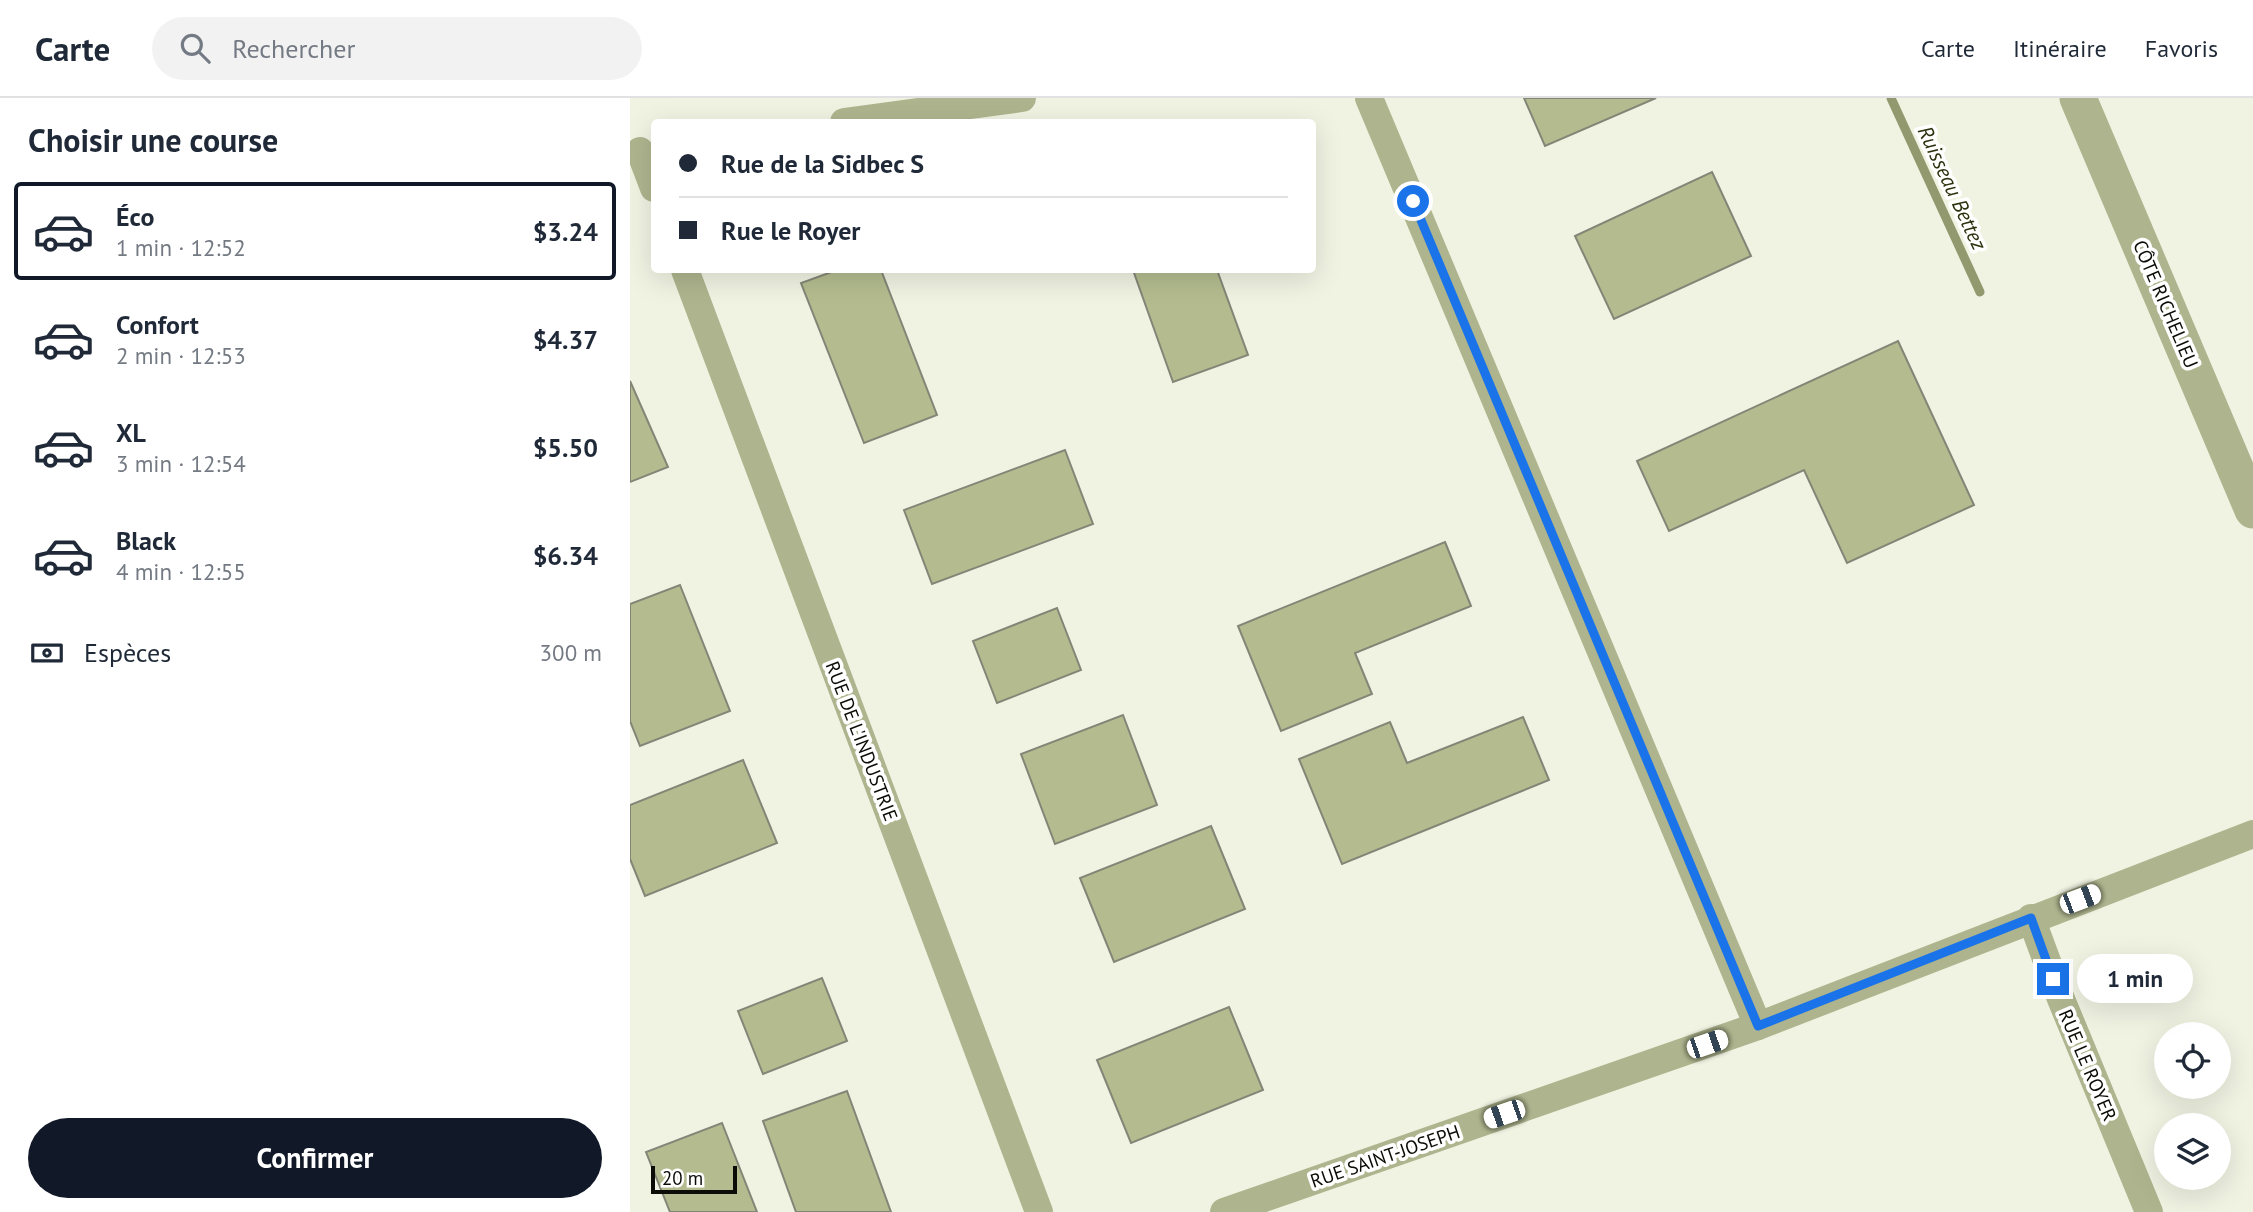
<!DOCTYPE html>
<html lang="fr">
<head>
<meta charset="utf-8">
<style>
  body { margin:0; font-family:"PT Sans",sans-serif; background:#f2f2f3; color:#1f2937; height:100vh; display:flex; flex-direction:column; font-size:26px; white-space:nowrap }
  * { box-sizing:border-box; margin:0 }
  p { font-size:23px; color:#747a83 }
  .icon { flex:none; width:38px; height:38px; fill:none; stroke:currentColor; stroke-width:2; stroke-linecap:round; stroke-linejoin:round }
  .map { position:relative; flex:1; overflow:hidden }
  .drawer { display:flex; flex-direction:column; background:#fff; width:630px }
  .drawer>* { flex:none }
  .guide { position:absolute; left:21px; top:21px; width:665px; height:154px; border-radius:7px; box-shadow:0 7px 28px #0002; display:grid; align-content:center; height:154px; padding:0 28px; background:#fff }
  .fabs { position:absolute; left:1524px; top:924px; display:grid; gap:14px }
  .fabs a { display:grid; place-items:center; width:77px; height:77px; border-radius:50%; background:#fff; box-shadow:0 7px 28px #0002; font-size:35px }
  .scale { position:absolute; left:21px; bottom:18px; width:86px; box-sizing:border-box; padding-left:7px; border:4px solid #0c0c07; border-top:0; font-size:19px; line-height:24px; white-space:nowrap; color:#0c0c07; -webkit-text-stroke:5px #fff; paint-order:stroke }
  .end { position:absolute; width:32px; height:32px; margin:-16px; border:9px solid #1a73e8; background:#fff; box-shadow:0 0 0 4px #fff }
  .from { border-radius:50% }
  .bubble { position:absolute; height:49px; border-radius:24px; background:#fff; box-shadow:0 7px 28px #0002; font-size:23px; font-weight:700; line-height:49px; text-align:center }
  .car { position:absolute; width:21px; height:42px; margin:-21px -10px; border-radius:9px; box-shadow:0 0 5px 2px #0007; background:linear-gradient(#fff 24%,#345 0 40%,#fff 0 76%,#345 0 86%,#fff 0) }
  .guide b { display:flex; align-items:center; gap:24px; height:66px; font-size:26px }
  .guide b+b { border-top:2px solid #e0e1e3 }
  .guide i { width:18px; height:18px; background:#1f2937 }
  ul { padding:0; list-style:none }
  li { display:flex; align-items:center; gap:21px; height:98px; margin:0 14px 10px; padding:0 14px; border:4px solid transparent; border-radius:7px }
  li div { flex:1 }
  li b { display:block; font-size:26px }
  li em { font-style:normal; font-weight:700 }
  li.on { border-color:#111827 }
  li>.icon { width:63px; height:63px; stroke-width:1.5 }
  h2 { padding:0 28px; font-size:32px; line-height:84px }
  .pay { display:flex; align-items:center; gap:18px; height:77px; padding:0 28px; font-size:26px }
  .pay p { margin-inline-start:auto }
  .primary-button { display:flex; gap:14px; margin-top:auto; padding:14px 28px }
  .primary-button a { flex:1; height:80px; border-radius:42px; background:#111827; color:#fff; font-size:28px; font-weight:700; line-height:80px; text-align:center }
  header { display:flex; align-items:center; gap:42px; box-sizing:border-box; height:98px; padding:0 35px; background:#fff; border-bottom:2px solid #e0e1e3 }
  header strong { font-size:33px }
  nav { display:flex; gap:38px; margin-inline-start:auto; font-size:24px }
  .search { width:490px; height:63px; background:#f2f2f3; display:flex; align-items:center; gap:18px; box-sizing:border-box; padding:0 24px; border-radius:38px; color:#747a83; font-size:26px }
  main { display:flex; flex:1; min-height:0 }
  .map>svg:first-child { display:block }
</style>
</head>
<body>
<header>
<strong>Carte</strong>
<div class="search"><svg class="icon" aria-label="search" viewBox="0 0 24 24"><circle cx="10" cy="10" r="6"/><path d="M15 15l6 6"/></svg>Rechercher</div>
<nav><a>Carte</a><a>Itinéraire</a><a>Favoris</a></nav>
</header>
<main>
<section class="drawer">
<h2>Choisir une course</h2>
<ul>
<li class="on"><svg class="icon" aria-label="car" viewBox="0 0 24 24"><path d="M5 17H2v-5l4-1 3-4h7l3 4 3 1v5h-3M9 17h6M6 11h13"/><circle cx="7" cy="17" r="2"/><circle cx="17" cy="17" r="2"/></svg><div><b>Éco</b><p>1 min · 12:52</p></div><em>$3.24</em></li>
<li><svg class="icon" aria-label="car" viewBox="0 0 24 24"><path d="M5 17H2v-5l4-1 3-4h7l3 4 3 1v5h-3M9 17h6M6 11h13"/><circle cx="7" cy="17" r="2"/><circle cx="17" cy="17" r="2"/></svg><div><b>Confort</b><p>2 min · 12:53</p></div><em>$4.37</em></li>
<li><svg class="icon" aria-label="car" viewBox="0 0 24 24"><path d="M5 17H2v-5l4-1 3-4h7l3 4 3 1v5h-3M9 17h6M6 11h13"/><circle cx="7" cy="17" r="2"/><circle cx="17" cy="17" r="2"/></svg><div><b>XL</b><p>3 min · 12:54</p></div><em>$5.50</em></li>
<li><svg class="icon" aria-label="car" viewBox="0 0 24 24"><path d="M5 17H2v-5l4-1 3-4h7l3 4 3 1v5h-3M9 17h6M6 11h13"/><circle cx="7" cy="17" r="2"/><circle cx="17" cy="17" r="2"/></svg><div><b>Black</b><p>4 min · 12:55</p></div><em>$6.34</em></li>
</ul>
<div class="pay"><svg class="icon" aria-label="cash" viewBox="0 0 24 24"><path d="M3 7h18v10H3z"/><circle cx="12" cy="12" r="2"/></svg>Espèces<p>300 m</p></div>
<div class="primary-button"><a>Confirmer</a></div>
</section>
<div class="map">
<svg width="1623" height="1114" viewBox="0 0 1623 1114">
  <rect width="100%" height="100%" fill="#f0f3e2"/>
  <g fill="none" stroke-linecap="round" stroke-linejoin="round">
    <path stroke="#92996e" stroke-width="9" d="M1261 0 1350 194"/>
  </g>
  <g fill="#b4bc8f" stroke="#838677" stroke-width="2">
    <path d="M894 0H1026L915 48Z"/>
    <path d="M1082 74 1121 158 984 221 945 138Z"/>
    <path d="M207 172H251L307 317 234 345 171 185Z"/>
    <path d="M503 172H587L618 257 543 284Z"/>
    <path d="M1268 243 1344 407 1217 465 1174 372 1039 433 1007 363Z"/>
    <path d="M0 283 38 369 0 384Z"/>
    <path d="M435 352 463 426 302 486 274 412Z"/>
    <path d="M815 444 841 508 725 555 742 596 651 633 608 528Z"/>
    <path d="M50 487 100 613 10 648 0 623V506Z"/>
    <path d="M427 510 451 572 367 605 343 543Z"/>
    <path d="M493 617 527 707 425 746 391 656Z"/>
    <path d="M893 619 919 682 712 766 669 661 760 624 777 665Z"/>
    <path d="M113 662 147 745 15 798 0 761V707Z"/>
    <path d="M581 728 615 811 484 864 450 780Z"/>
    <path d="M192 880 217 943 133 976 108 913Z"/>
    <path d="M599 909 633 992 501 1045 467 962Z"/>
    <path d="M217 993 261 1114H166L133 1023Z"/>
    <path d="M92 1025 127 1114H40L16 1054Z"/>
  </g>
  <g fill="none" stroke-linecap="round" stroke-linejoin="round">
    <g stroke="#aeb58e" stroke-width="28">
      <path d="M739 0 1128 928"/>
      <path d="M214 24 392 0"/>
      <path d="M10 53 24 90"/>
      <path d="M55 172 409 1114"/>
      <path d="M1401 820 1431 901 1519 1114"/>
      <path d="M594 1114 1128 928 1623 736"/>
    </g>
    <path stroke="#aeb58e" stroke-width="37" d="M1448 0 1623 412"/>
  </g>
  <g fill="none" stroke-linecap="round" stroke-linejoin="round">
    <path stroke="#1a73e8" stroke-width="9" d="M783 103 1128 928 1401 820 1423 881"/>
  </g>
  <g text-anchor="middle" stroke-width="7" stroke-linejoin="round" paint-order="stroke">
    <g font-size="19" fill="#0c0c07" stroke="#fff">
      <text transform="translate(1536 206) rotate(67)" y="7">CÔTE RICHELIEU</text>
      <text transform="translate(232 643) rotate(69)" y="7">RUE DE L'INDUSTRIE</text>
      <text transform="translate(1458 967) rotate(67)" y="7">RUE LE ROYER</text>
      <text transform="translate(755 1058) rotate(-19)" y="7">RUE SAINT-JOSEPH</text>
    </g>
    <g font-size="21" font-style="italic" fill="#2c310d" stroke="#fff">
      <text transform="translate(1322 90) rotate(65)" y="7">Ruisseau Bettez</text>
    </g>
  </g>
</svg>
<div class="fabs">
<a><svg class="icon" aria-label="locate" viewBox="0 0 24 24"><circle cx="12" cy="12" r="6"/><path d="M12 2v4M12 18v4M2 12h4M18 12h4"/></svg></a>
<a><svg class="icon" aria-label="layers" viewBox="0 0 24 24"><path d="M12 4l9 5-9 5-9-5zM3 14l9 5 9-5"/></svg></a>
</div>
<div class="scale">20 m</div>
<i class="end from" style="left:783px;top:103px"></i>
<i class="end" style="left:1423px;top:881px"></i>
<div class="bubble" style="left:1447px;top:856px;width:116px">1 min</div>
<i class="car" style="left:1450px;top:801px;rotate:69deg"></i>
<i class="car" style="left:1077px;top:946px;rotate:71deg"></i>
<i class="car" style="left:874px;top:1016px;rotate:251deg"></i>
<div class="guide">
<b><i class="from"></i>Rue de la Sidbec S</b>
<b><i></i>Rue le Royer</b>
</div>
</div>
</main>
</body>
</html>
